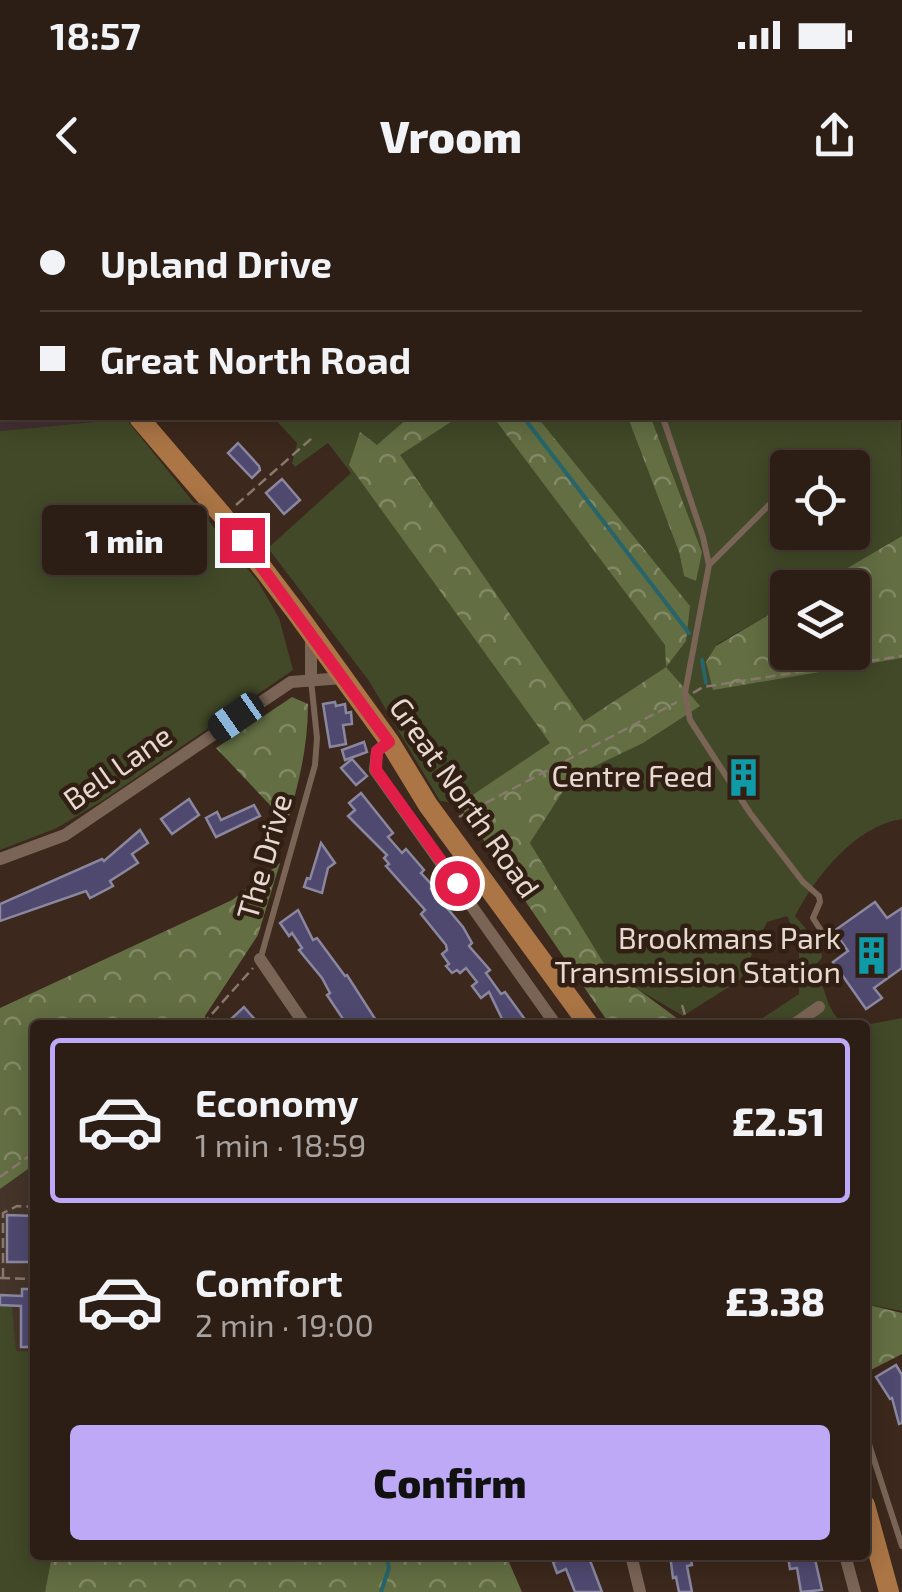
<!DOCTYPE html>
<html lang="en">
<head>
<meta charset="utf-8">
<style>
  body { margin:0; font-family:"Exo 2",sans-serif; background:#35271e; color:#f1f3f6; height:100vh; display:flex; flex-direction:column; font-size:38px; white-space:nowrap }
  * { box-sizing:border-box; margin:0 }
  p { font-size:32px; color:#a7a2a0 }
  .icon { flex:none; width:55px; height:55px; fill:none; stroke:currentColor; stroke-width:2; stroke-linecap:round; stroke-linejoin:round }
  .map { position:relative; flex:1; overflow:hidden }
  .details { position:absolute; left:30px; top:820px; width:840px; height:540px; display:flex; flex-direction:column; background:#2d1e15; border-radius:10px; box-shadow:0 5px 25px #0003,0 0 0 2px #483c34 }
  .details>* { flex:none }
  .banner { position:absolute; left:0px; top:0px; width:902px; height:220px; box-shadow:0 5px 25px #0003,0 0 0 2px #483c34; display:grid; align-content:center; height:220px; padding:0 40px; background:#2d1e15 }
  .fabs { position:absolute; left:770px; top:250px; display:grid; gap:20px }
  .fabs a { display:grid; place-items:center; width:100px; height:100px; border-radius:10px; background:#2d1e15; box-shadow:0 5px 25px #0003,0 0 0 2px #483c34; font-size:50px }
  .end { position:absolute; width:45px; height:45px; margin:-22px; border:12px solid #e11d48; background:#fff; box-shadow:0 0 0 5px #fff }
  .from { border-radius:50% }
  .bubble { position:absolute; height:70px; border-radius:10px; background:#2d1e15; box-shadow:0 5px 25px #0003,0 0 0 2px #483c34; font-size:32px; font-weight:800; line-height:70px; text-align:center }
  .car { position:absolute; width:30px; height:60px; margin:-30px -15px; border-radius:12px; box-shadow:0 0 8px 2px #0007; background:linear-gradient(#222 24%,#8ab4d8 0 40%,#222 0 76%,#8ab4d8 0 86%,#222 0) }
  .banner b { display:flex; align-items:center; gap:35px; height:95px; font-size:38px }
  .banner b+b { border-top:2px solid #483c34 }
  .banner i { width:25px; height:25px; background:#f1f3f6 }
  ul { padding:18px 0 0; list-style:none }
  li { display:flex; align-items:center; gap:30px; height:165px; margin:0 20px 15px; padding:0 20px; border:5px solid transparent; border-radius:10px }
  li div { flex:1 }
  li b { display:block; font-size:38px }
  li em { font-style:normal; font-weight:800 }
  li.on { border-color:#bda9f5 }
  li>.icon { width:90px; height:90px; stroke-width:1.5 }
  .action { display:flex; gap:20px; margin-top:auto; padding:20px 40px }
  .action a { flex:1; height:115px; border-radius:10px; background:#bda9f5; color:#111; font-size:40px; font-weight:800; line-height:115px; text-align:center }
  .status { display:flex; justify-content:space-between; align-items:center; height:70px; padding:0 50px; background:#2d1e15; direction:ltr }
  .status svg { height:28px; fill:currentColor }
  header { display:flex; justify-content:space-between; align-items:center; height:130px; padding:0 40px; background:#2d1e15; font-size:45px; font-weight:800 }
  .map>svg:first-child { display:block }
</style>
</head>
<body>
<div class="status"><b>18:57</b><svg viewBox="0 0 49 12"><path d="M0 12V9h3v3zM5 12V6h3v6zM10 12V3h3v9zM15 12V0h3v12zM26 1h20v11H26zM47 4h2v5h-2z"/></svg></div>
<header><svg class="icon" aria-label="back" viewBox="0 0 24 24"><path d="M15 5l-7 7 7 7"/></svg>Vroom<svg class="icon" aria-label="share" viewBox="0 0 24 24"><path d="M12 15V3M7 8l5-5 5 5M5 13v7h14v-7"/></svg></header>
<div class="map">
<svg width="902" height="1392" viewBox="0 0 902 1392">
  <defs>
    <pattern id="forest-crowns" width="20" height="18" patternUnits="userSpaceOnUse" patternTransform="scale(2.5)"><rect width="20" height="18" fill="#636e43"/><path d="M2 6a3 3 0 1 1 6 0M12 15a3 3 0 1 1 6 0" fill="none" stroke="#818966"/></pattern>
  </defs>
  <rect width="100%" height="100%" fill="#3c281c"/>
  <path fill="#432f33" d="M0 101 2 218 126 219 0 231Z"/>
  <path fill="#443429" d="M35 964V1355L0 1392V989Z"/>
  <g fill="#414928" fill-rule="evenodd">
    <path d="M364 0H573L574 2H363Z"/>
    <path d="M900 92 902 336 815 387 788 388 787 404 716 445 855 464 902 458V619C855 626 816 676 795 716L821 746 822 758 813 767C828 788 823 806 844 825H752L799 794V743L787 716 767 722 740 780 683 816 634 787 605 765 530 643 572 577 602 562 666 467 459 604 440 601 369 481 268 348 351 273 328 243 295 267 292 263 297 243 274 218H628L679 352 684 376 702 352 651 218H900ZM788 268H852V332H788Z"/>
    <path d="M126 219 259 383 279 418 293 470 105 599 57 628 0 650V231Z"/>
    <path d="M902 818V1111L865 1104V825Z"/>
    <path d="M0 1080V1105L12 1106 16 1151 35 1152V1355H52L45 1392H0Z"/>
  </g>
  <g fill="url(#forest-crowns)">
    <path d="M633 0H902V96L900 2Z"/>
    <path d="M408 218H457L400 255 584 521 666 467 665 445 494 218H538L690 406 686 441 666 467 700 506 643 543 572 577 530 643 605 765 678 819 682 825H610L459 604 550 543 349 265 360 232 377 245Z"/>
    <path d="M628 218H651L702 352 696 381 684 376 679 352Z"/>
    <path d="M902 336V458L713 490 706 462 716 446 787 404 788 452H852V388L815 387Z"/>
    <path d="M292 497 308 504C308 546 299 583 287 623L216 548Z"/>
    <path d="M280 663 258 735 205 816 206 825H35V964L0 989V808L232 700Z"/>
    <path d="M865 1104 902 1113V1154L865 1173Z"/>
    <path d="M52 1355H506L522 1392H45Z"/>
  </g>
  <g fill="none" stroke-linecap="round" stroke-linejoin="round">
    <g stroke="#27656a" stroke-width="4">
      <path d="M549 0 580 2"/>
      <path d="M541 2 542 0"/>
      <path d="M648 2 650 0"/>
      <path d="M524 218 689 433"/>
      <path d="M702 460 706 483"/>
      <path d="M381 1392 389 1368 386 1355"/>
    </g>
  </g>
  <g fill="#4f4970" stroke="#8a879f" stroke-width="2.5">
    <path d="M238 243 259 266 260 270 252 278 228 253Z"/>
    <path d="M282 279 300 300 284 314 266 293Z"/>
    <path d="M335 502 336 506 345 504 346 513 351 512 352 524 343 525 346 544 330 547 323 504Z"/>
    <path d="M364 542 367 552 345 560 342 550Z"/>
    <path d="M352 559 367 576 356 585 341 568Z"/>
    <path d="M361 593 393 633 388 637 402 653 406 649 424 670 421 673 434 687 431 689 463 727 472 743 469 746 490 770 486 773 501 794 505 792 529 825H505L489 792 481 798 472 786 477 782 466 768 460 773 457 770 452 773 446 766 449 764 442 754 447 750 446 745 421 714 425 710 386 666 389 664 384 658 387 655 348 616 355 610 349 603Z"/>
    <path d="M189 599 199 615 172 634 161 619Z"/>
    <path d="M254 605 260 616 216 637 206 618 217 612 221 620Z"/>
    <path d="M140 630 148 643 132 654 138 663 110 681 113 686 90 698 86 691 0 721V704L102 659 104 661Z"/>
    <path d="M321 643 335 663 328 668 322 693 304 687 307 678 310 679Z"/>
    <path d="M875 702 887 718 902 708V768L874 788 882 798 866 809 833 762 848 751 834 731Z"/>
    <path d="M298 710 313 740 317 738 345 776 347 775 379 825H347L327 795 330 793 322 778 299 750 302 748 292 733 289 736 280 723Z"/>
    <path d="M244 807 250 814 260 825H235L230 820Z"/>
    <path d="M7 1015 35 1016V1062H7Z"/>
    <path d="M22 1089H35V1147H21V1106L0 1105V1095L22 1096Z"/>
    <path d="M896 1165 902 1175V1223L899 1224 892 1198 890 1199 876 1177Z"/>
    <path d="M561 1355H588L602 1392H575L566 1369 557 1373 553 1362 562 1359Z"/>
    <path d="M670 1355H690L692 1365 687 1366 692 1392H679L676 1377 673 1378Z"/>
    <path d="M814 1355 822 1390 801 1392 797 1368 790 1369 788 1357Z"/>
  </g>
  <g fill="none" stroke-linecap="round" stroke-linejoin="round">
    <g stroke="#89786e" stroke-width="2.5" stroke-dasharray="10 5" stroke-linecap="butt">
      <path d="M159 0 171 2"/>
      <path d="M129 2V0"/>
      <path d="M143 2V0"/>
      <path d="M236 305 312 238"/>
      <path d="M693 493 703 487 902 456"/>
      <path d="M459 617 677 502"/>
      <path d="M682 805 688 825"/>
      <path d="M202 825 253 768"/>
      <path d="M0 977 35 952"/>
      <path d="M0 1078 35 1079"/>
      <path d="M3 1078V1013L17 1006 35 1007"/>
    </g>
    <g stroke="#7a6456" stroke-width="6">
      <path d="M0 137 2 136"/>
      <path d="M663 218 703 337 709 365 685 493 690 520 750 613 803 682 819 696 820 702 813 718 822 732"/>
      <path d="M823 268 842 259"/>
      <path d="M710 364 788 286"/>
      <path d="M261 757 315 565 317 538 311 480"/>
      <path d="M865 1232 902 1346"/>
    </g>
    <g stroke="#7a6456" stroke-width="12">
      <path d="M311 433V480"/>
      <path d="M389 541 377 551 375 570 556 825"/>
      <path d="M0 659 65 635 291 482 343 478"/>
      <path d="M260 759 305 825"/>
      <path d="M793 825 819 807"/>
      <path d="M631 1355 640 1392"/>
      <path d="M845 1355 855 1392"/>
    </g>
    <g stroke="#ab7545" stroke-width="20">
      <path d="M0 87 2 89"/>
      <path d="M139 218 223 316 296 412 389 541 428 605 589 825"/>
      <path d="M865 1305 889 1392"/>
    </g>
  </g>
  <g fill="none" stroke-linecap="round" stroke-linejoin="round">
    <path stroke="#e11d48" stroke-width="12" d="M242 340 389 542 377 551 376 570 457 683"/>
  </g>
  <defs>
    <symbol id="building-bare" viewBox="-9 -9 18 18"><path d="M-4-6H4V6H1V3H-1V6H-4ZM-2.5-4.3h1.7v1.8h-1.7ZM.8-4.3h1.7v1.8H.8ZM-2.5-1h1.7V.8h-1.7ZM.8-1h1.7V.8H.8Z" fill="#0f9aa8" stroke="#321f13" stroke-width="2.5" paint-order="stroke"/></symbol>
  </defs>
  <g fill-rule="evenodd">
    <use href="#building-bare" x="716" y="550" width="55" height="55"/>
    <use href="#building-bare" x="844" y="728" width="55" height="55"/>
  </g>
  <g text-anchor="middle" stroke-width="9" stroke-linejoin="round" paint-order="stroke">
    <g font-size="30" fill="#e6d9d1" stroke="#321f13">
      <text transform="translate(118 568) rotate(-35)" y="10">Bell Lane</text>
      <text transform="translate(464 598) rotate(55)" y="10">Great North Road</text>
      <text transform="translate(265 657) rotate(-74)" y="10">The Drive</text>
    </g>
    <g font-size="30" fill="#e6d9d1" stroke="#321f13" text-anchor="end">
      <text x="713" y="587">Centre Feed</text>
      <text x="841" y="749">Brookmans Park<tspan x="841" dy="34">Transmission Station</tspan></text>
    </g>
  </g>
</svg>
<div class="fabs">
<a><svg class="icon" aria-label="locate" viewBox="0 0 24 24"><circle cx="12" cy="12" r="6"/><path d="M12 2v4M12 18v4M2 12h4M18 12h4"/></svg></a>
<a><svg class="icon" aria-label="layers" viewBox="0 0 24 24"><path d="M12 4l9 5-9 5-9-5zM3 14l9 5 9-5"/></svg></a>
</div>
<i class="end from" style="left:457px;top:683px"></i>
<i class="end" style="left:242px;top:340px"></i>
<div class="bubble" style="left:42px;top:305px;width:165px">1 min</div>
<i class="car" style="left:236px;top:517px;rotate:235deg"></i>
<div class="banner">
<b><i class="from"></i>Upland Drive</b>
<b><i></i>Great North Road</b>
</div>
<section class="details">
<ul>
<li class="on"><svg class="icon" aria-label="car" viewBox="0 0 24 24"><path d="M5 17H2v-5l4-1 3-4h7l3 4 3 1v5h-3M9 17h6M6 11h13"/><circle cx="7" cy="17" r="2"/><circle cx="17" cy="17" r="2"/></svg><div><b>Economy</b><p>1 min · 18:59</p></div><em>£2.51</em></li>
<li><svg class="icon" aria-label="car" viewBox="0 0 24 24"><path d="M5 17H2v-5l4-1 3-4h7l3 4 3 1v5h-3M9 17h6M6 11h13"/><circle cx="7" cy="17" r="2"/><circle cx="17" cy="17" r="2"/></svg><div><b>Comfort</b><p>2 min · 19:00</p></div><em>£3.38</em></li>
</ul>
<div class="action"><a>Confirm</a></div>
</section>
</div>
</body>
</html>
